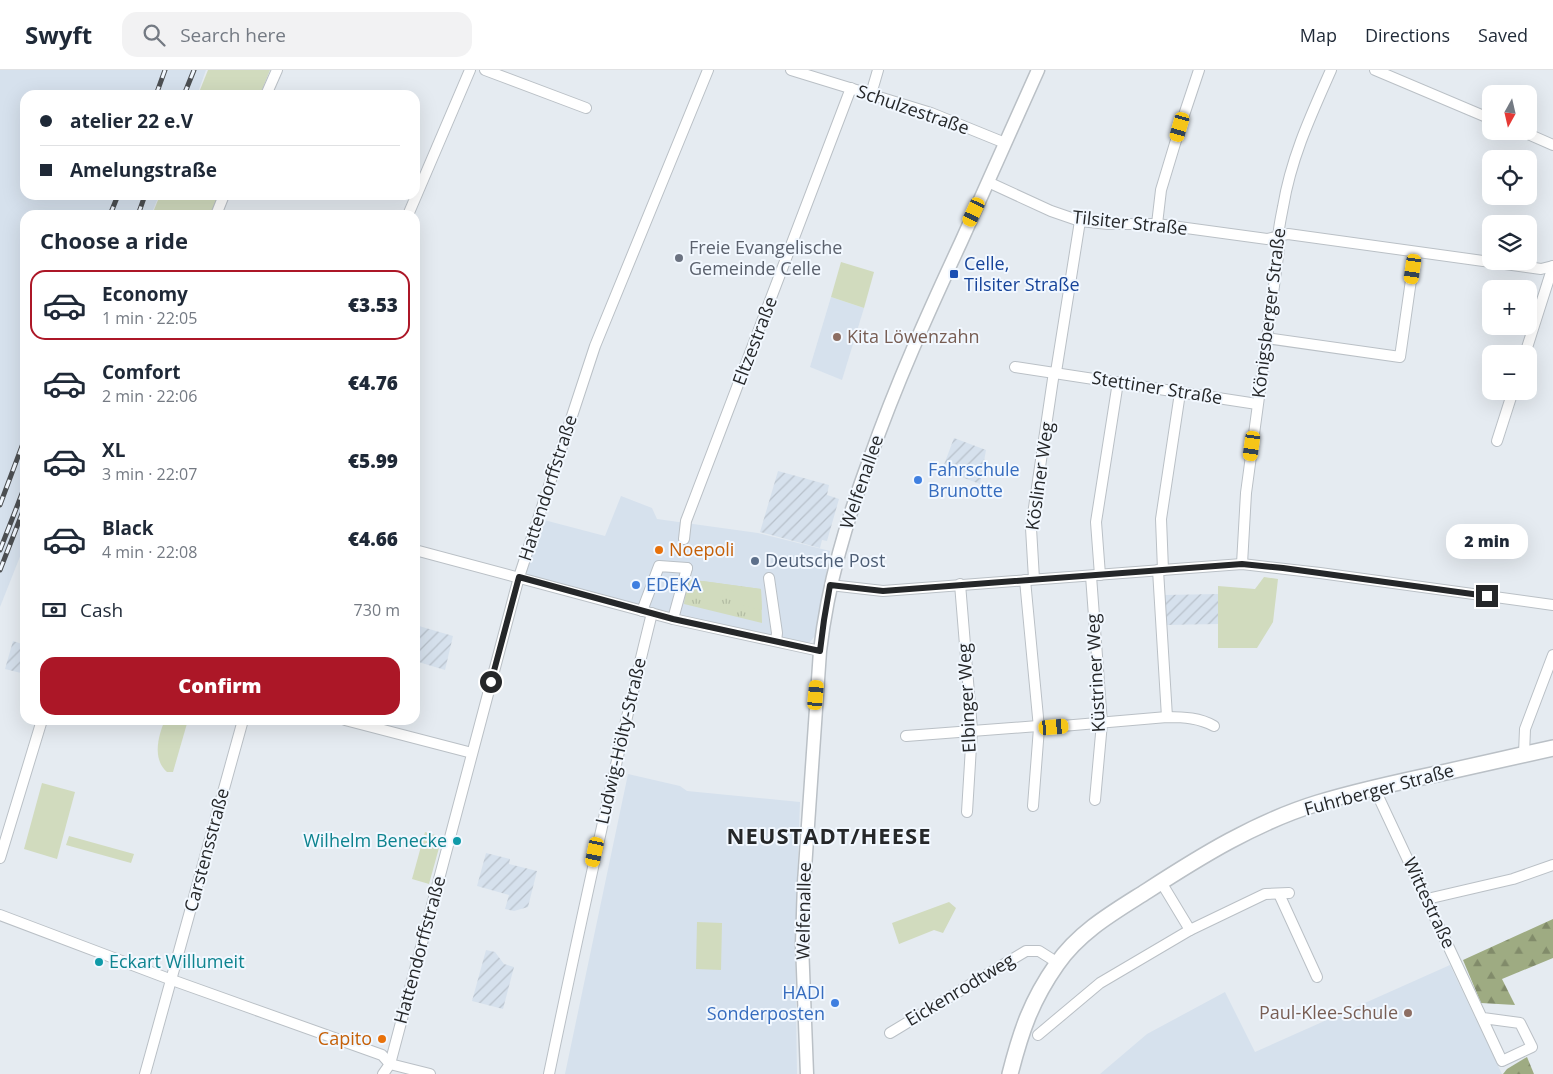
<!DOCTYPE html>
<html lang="en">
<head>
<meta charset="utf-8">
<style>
  body { margin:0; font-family:"Open Sans",sans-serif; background:#f2f2f3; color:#1f2937; height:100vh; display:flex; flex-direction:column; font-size:19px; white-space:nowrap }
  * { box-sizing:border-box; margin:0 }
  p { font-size:16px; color:#747a83 }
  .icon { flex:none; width:28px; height:28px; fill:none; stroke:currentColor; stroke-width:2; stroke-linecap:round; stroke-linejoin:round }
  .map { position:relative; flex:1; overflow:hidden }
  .side { position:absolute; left:20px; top:140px; width:400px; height:515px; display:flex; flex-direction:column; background:#fff; border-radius:15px; box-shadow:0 5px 20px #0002 }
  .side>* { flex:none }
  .hud { position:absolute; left:20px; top:20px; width:400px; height:110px; border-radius:15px; box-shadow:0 5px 20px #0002; display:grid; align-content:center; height:110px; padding:0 20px; background:#fff }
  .needle { width:32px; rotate:188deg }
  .controls { position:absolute; left:1482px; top:15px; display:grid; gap:10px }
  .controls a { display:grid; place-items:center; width:55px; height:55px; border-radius:10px; background:#fff; box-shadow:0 5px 20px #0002; font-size:25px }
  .end { position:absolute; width:22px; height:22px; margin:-11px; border:6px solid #252729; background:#fff; box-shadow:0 0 0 2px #fff }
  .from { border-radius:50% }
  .bubble { position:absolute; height:35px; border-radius:15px; background:#fff; box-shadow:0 5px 20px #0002; font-size:16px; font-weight:800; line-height:35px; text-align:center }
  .car { position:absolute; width:15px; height:30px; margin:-15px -8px; border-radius:6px; box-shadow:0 0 4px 1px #0007; background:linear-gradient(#f5c518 24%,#345 0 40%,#f5c518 0 76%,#345 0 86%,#f5c518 0) }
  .hud b { display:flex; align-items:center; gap:18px; height:48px; font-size:19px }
  .hud b+b { border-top:1px solid #e0e1e3 }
  .hud i { width:12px; height:12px; background:#1f2937 }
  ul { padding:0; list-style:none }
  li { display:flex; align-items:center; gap:15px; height:70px; margin:0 10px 8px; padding:0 10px; border:2px solid transparent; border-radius:15px }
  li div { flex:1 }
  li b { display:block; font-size:19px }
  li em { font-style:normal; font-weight:800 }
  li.selected { border-color:#ac1727 }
  li>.icon { width:45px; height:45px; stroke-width:1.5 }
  h2 { padding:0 20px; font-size:22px; line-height:60px }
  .pay { display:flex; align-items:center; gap:12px; height:55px; padding:0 20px; font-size:19px }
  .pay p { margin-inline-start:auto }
  .primary-button { display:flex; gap:10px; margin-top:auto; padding:10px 20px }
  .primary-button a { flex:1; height:58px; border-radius:15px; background:#ac1727; color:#fff; font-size:20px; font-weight:800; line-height:58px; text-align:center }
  header { display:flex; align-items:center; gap:30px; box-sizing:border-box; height:70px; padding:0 25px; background:#fff; border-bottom:1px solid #e0e1e3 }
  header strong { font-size:24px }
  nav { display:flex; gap:28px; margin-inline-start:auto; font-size:18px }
  .search { width:350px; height:45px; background:#f2f2f3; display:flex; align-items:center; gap:12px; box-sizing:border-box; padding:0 18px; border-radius:15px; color:#747a83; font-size:19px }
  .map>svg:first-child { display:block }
</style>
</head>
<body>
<header>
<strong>Swyft</strong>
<div class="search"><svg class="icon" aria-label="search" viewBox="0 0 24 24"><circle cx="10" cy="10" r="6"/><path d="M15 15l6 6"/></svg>Search here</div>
<nav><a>Map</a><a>Directions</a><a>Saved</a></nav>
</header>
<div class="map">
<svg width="1553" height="1004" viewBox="0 0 1553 1004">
  <defs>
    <pattern id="industrial-furrows" width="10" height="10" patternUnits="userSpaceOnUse" patternTransform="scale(1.25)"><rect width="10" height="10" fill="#d6e1ed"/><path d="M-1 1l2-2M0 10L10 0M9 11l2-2" fill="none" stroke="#b8c1cb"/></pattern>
    <pattern id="grass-tufts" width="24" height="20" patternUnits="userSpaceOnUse" patternTransform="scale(1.25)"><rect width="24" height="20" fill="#d1dbbe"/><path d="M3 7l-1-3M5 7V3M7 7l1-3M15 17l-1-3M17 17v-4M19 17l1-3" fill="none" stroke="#b3bca3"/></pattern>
    <pattern id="forest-firs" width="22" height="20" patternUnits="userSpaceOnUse" patternTransform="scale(1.25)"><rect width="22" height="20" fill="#9eab82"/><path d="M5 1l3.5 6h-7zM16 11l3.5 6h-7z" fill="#818b6a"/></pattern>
  </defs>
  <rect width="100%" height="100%" fill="#e5ebf1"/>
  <g fill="#d6e1ed">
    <path d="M0 0H206L197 25H25V125H159L151 145H25V474L0 537Z"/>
    <path d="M831 227 864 238 842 310 810 297Z"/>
    <path d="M621 426 652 438 657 449 758 463 830 481 816 564 814 567 810 572 804 574 645 539 528 506 526 501 544 450 605 466Z"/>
    <path d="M628 704 680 716 687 721 800 732 795 875 797 1004H565Z"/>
    <path d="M1450 895 1502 1004H1100L1147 964 1225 922 1255 982Z"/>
  </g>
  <g fill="url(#industrial-furrows)">
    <path d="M954 368 986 380 980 414 942 400Z"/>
    <path d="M778 401 829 415 827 425 839 429 827 471 822 470 820 478 760 462Z"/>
    <path d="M1218 524 1219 554 1165 555 1164 525Z"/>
    <path d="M419 556 453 566 445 600 415 591V573Z"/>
    <path d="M13 571 25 575V604L5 599Z"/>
    <path d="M486 783 510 789 509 794 537 801 528 837 514 841 505 839 509 825 477 816Z"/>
    <path d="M486 880 495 882 504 894 514 897 503 939 472 931Z"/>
  </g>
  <path fill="url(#grass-tufts)" d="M687 509 761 519 762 553 684 534Z"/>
  <g fill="url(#forest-firs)">
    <path d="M1553 849V888L1502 909 1515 935 1481 933 1463 890Z"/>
    <path d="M1527 987 1534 1004H1503L1507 999Z"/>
  </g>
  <g fill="#d1dbbe">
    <path d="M208 0H270L260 25H198Z"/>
    <path d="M160 125H220L212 145H152Z"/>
    <path d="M841 192 874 202 864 238 831 227Z"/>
    <path d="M1264 507 1278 509 1273 552 1257 578H1218V516L1255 519Z"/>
    <path d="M703 511 761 519 762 540 741 535 733 521 726 520 718 533 711 535C699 527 700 525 703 511Z"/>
    <path d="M165 650H188L173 702H167C152 689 158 666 165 650Z"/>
    <path d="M42 713 75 722 57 789 24 779Z"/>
    <path d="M425 762 442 767 429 814 412 809Z"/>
    <path d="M69 766 134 784 131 793 66 775Z"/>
    <path d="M949 832 956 838 943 863 934 860 899 874 892 853Z"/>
    <path d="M697 852 722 853 721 900 696 899Z"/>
  </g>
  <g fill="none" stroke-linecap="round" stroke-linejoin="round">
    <defs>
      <g id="minor">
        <path d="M485 0 586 38"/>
        <path d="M791 0 931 43 1005 73"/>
        <path d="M1375 0 1491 49"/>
        <path d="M871 24 878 0"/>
        <path d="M266 25 277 0"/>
        <path d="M1521 61 1553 75"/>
        <path d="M988 112 1051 141 1080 151 1108 154H1157L1267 169 1288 164 1541 199 1553 196"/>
        <path d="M216 145 224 125"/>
        <path d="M408 145 470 0"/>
        <path d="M1157 154 1161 120 1180 57 1199 0"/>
        <path d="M1266 268 1400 287 1415 182"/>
        <path d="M1525 284 1553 196"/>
        <path d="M1015 297 1257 334"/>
        <path d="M1056 302 1080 151"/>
        <path d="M1497 371 1513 321"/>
        <path d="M684 469 686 451 851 18"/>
        <path d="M415 480 673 549 820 581"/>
        <path d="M1242 494 1246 423 1279 179C1277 165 1280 152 1283 137 1291 88 1311 45 1331 0"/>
        <path d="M1158 500 1167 647"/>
        <path d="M1163 500 1161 449 1180 323"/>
        <path d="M1100 505 1096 452 1118 312"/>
        <path d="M1091 506 1102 653 1095 730"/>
        <path d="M769 508 777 563 776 571"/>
        <path d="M1034 509 1031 458 1054 302"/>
        <path d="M1025 510 1039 658 1033 736"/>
        <path d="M960 514 972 660 967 742"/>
        <path d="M830 515 883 521 1242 494 1320 503 1553 535"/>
        <path d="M642 541 659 496 687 498"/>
        <path d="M673 549 687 498"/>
        <path d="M345 650 472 683"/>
        <path d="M1039 658 1167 647C1184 647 1200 648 1214 656"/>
        <path d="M906 666 1038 656"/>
        <path d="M1524 684 1525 659 1553 585"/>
        <path d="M1377 717 1378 726 1502 991 1532 977 1520 953 1483 948"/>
        <path d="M0 788 42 650"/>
        <path d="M1161 812 1190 860 1265 824 1289 823"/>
        <path d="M1279 824 1317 907"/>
        <path d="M1427 829 1513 809 1553 795"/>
        <path d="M0 845 172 910 382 985 390 994"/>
        <path d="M890 963 1026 881H1039L1058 893"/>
        <path d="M1038 965 1100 913 1190 860"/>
        <path d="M390 994 519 507 595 276 708 0"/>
        <path d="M145 1004 243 650"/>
        <path d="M383 1004 390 994 430 1004"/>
        <path d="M549 1004C581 850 614 696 652 543"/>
      </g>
      <path id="tertiary" d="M807 1004 802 874 804 813 820 581C828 513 846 452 870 388 896 314 928 243 961 172 987 115 1012 57 1038 0"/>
      <path id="secondary" d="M1010 1004C1021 961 1031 931 1057 894 1080 861 1114 842 1147 821 1201 786 1256 752 1318 733 1360 720 1403 711 1446 702 1482 694 1517 686 1553 678"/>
    </defs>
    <use href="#minor" stroke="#bac0c6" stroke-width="12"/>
    <use href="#tertiary" stroke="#bac0c6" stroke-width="15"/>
    <use href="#secondary" stroke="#bac0c6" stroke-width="18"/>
    <use href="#minor" stroke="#fff" stroke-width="10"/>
    <use href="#tertiary" stroke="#fff" stroke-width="12"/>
    <use href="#secondary" stroke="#fff" stroke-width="15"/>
    <defs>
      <g id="rail">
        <path d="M156 25 165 0"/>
        <path d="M184 25 194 0"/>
        <path d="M110 145 118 125"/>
        <path d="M138 145 145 125"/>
        <path d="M0 435 25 368"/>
        <path d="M0 480 25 416"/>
        <path d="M0 500 25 436"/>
      </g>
    </defs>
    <use href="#rail" stroke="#4c4f52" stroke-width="5"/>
    <use href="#rail" stroke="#f2f8ff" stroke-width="3" stroke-dasharray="9" stroke-linecap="butt"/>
  </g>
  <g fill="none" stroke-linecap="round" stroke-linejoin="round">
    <path stroke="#252729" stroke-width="6" d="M491 612 519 507 673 549 820 581 824 550 830 515 883 521 1242 494 1283 498 1487 526"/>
  </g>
  <circle fill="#6b7280" stroke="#f2f8ff" stroke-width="2" cx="679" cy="188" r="5"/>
  <rect fill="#1a4fb4" stroke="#f2f8ff" stroke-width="2" x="949" y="199" width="10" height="10" rx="2.5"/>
  <g fill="#8d6e63" stroke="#f2f8ff" stroke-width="2">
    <circle cx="837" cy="267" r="5"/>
    <circle cx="1408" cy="943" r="5"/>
  </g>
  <g fill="#3f7fe0" stroke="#f2f8ff" stroke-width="2">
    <circle cx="918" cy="410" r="5"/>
    <circle cx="636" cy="515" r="5"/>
    <circle cx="835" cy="933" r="5"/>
  </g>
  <g fill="#e8710a" stroke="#f2f8ff" stroke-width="2">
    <circle cx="659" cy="480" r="5"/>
    <circle cx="382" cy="969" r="5"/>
  </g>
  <circle fill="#5c6f8a" stroke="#f2f8ff" stroke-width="2" cx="755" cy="491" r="5"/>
  <g fill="#0f9aa8" stroke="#f2f8ff" stroke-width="2">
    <circle cx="457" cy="771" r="5"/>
    <circle cx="99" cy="892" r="5"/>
  </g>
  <g text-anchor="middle" stroke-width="4" stroke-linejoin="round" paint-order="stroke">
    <g font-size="18" fill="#252729" stroke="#f2f8ff">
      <text transform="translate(913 40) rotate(19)" y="6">Schulzestraße</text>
      <text transform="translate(1130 153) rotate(6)" y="6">Tilsiter Straße</text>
      <text transform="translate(1269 243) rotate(-83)" y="6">Königsberger Straße</text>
      <text transform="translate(755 271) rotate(-69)" y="6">Eltzestraße</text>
      <text transform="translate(1157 318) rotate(9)" y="6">Stettiner Straße</text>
      <text transform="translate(1040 406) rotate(-82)" y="6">Kösliner Weg</text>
      <text transform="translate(862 412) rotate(-71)" y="6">Welfenallee</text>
      <text transform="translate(548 418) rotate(-72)" y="6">Hattendorffstraße</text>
      <text transform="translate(1096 603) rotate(-93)" y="6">Küstriner Weg</text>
      <text transform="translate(967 628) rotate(-93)" y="6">Elbinger Weg</text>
      <text transform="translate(621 671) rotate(-77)" y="6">Ludwig-Hölty-Straße</text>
      <text transform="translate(1379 720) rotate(-15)" y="6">Fuhrberger Straße</text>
      <text transform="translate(207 780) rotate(-75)" y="6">Carstensstraße</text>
      <text transform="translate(1429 833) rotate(65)" y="6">Wittestraße</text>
      <text transform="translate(804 841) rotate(-89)" y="6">Welfenallee</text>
      <text transform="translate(420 880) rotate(-75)" y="6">Hattendorffstraße</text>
      <text transform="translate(960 920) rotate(-31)" y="6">Eickenrodtweg</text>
    </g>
    <g font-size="18" fill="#5b616d" stroke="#f2f8ff" text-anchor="start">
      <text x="689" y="184">Freie Evangelische<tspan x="689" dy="21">Gemeinde Celle</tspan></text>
    </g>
    <g font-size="18" fill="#164399" stroke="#f2f8ff" text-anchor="start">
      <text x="964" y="200">Celle,<tspan x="964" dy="21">Tilsiter Straße</tspan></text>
    </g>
    <g font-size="18" fill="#785e54" stroke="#f2f8ff" text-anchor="start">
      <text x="847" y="273">Kita Löwenzahn</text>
      <text x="1398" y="949" text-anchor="end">Paul-Klee-Schule</text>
    </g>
    <g font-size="18" fill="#366cbe" stroke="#f2f8ff" text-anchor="start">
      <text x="928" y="406">Fahrschule<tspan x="928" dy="21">Brunotte</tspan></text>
      <text x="646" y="521">EDEKA</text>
      <text x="825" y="929" text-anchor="end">HADI<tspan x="825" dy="21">Sonderposten</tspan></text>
    </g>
    <g font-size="18" fill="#c56008" stroke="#f2f8ff" text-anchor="start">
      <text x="669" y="486">Noepoli</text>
      <text x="372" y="975" text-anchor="end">Capito</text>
    </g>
    <g font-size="18" fill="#4e5e75" stroke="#f2f8ff" text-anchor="start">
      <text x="765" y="497">Deutsche Post</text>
    </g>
    <g font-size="18" fill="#0d838f" stroke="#f2f8ff" text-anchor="end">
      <text x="447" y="777">Wilhelm Benecke</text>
      <text x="109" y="898" text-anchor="start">Eckart Willumeit</text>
    </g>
    <g font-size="22" font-weight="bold" letter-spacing="1" fill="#252729" stroke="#f2f8ff">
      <text x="829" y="774">NEUSTADT/HEESE</text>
    </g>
  </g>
</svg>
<div class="controls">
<a><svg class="needle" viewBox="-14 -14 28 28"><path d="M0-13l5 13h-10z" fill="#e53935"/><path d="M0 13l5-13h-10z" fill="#747a83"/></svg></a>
<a><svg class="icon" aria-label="locate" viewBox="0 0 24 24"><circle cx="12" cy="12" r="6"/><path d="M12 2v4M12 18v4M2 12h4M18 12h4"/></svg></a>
<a><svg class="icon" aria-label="layers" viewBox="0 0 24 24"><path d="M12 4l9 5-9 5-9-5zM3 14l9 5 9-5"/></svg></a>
<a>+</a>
<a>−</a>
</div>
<i class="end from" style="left:491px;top:612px"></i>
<i class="end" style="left:1487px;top:526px"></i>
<div class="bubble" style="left:1446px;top:454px;width:82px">2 min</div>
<i class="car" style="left:1180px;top:57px;rotate:196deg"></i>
<i class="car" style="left:974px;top:142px;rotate:205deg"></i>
<i class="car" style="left:1413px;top:199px;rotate:188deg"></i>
<i class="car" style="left:1252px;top:376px;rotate:188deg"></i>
<i class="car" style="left:816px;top:625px;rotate:5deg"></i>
<i class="car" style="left:1054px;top:657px;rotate:85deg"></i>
<i class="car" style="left:595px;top:782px;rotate:192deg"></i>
<div class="hud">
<b><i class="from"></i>atelier 22 e.V</b>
<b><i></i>Amelungstraße</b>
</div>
<section class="side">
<h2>Choose a ride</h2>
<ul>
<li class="selected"><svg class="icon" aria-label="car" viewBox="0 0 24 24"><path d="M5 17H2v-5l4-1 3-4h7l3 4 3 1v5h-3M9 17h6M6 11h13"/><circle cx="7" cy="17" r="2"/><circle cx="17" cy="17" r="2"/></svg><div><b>Economy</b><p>1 min · 22:05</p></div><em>€3.53</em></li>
<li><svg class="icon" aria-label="car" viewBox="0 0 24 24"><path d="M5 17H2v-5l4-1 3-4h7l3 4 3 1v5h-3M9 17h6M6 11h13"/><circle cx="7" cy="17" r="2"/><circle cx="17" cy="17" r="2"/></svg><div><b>Comfort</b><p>2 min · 22:06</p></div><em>€4.76</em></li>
<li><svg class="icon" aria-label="car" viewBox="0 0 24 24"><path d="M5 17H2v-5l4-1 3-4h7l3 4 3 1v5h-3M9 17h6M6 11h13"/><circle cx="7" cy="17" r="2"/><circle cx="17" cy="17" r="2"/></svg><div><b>XL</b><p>3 min · 22:07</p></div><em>€5.99</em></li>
<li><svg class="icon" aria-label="car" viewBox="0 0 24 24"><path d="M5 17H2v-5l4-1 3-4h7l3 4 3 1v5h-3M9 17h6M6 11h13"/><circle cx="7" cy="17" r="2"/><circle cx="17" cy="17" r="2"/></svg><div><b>Black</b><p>4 min · 22:08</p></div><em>€4.66</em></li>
</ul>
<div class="pay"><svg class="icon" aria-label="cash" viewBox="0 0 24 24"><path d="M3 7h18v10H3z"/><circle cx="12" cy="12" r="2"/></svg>Cash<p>730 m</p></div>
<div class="primary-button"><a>Confirm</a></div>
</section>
</div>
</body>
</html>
